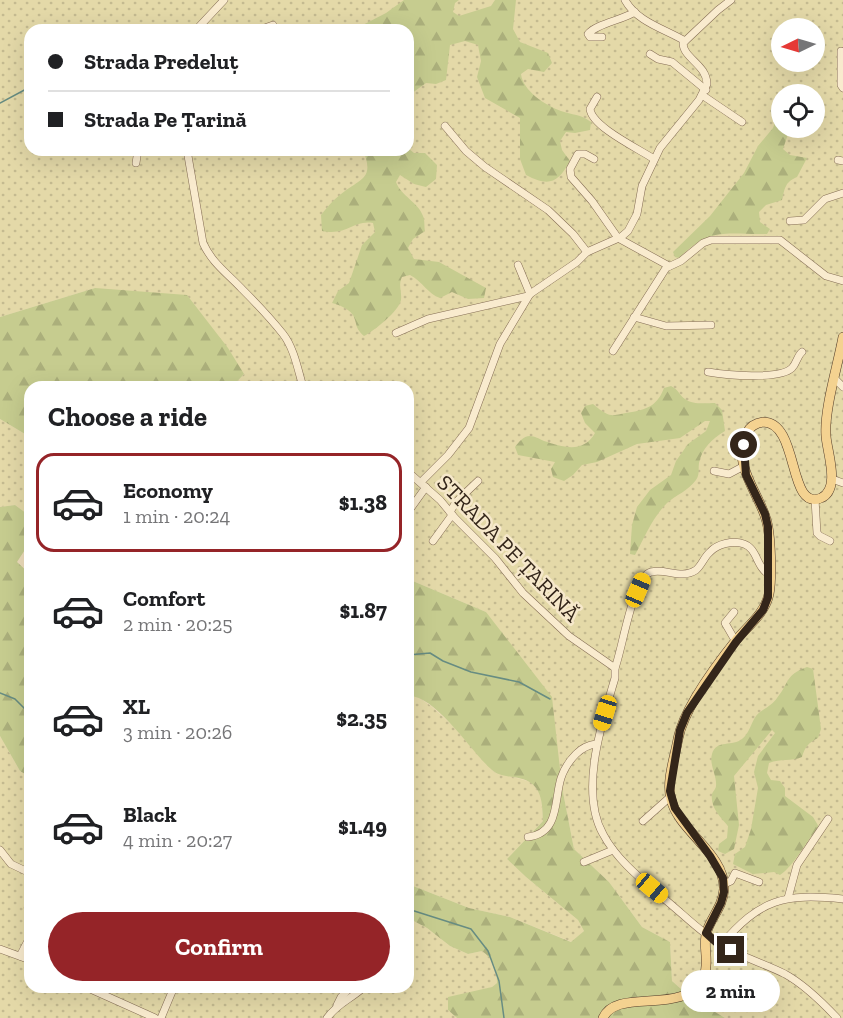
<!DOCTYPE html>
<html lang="en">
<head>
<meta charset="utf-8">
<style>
  body { margin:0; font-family:"Zilla Slab",serif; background:#f6f6f6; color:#202124; height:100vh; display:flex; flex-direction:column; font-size:22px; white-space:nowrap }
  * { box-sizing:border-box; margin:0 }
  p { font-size:20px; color:#757577 }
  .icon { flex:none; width:33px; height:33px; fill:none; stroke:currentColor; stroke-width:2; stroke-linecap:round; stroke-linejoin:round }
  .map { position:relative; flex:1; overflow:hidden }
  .panel { position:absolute; left:24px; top:381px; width:390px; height:612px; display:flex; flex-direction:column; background:#fff; border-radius:18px; box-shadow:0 6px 24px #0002 }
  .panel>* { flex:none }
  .guide { position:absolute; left:24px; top:24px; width:390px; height:132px; border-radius:18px; box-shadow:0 6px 24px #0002; display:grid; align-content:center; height:132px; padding:0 24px; background:#fff }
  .needle { width:39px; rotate:265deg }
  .controls { position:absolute; left:771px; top:18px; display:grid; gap:12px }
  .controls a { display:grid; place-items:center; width:54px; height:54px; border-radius:50%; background:#fff; box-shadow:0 6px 24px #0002; font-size:30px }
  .end { position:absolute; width:27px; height:27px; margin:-14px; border:8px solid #34261a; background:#fff; box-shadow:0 0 0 3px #fff }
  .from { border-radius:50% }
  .bubble { position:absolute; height:42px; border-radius:21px; background:#fff; box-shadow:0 6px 24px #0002; font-size:20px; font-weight:700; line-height:42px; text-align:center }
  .car { position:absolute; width:18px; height:36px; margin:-18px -9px; border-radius:8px; box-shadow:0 0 4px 2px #0007; background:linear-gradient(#f5c518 24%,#345 0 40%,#f5c518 0 76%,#345 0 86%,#f5c518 0) }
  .guide b { display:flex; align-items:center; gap:21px; height:57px; font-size:22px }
  .guide b+b { border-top:2px solid #e0e0e0 }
  .guide i { width:15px; height:15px; background:#202124 }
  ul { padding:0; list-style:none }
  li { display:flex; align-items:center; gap:18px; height:99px; margin:0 12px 9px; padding:0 12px; border:3px solid transparent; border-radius:18px }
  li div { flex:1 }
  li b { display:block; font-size:22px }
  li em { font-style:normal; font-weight:700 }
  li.current { border-color:#952428 }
  li>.icon { width:54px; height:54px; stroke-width:1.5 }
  h2 { padding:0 24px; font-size:27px; line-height:72px }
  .primary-button { display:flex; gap:12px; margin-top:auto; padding:12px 24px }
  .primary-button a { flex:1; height:69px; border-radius:36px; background:#952428; color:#fff; font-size:24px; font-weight:700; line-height:69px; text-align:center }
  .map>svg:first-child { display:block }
</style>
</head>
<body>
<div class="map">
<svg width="843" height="1018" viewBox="0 0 843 1018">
  <defs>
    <pattern id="farmland-dots" width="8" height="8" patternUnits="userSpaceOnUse" patternTransform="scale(1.5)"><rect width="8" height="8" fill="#e4d9a8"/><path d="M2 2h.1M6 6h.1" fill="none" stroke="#c4ba90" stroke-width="1.8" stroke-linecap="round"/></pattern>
    <pattern id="forest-firs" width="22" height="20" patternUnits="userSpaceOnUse" patternTransform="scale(1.5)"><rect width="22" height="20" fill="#c6cc8f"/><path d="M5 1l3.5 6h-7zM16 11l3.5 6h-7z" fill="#abaf7b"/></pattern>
  </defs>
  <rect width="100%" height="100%" fill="#edb"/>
  <g fill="url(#farmland-dots)" fill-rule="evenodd">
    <path d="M0 0H843V1018H725L689 996 672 981 670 942 642 927 609 882 574 849 562 787 486 612 408 579V387H232L244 374 95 288 0 317ZM782 28H814V62H782ZM30 30H408V150H30ZM782 94H814V128H782Z"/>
    <path d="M0 419 30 437V516L15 505 0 507Z"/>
    <path d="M415 695 431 706 452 725 494 772 531 782 541 795 543 821 507 859 526 877 578 920 584 931 572 942 510 917 469 908 408 884V696Z"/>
    <path d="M0 736 20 771 30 777V987H408V918L427 928 450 946 468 954 482 951 490 957 497 970V983L492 987 479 991 448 1010 457 1018H0Z"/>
  </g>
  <g fill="url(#forest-firs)">
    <path d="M404 0H459L455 3 453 12 459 16 491 6 495 0H516L513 29 520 42 548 53 552 63 544 72 528 69 521 74C523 91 545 105 561 111 572 115 581 114 591 122L590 130 575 133 566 132 560 141 562 150 570 161C558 183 549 187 526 175L520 159V118L485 98 477 77 481 61 478 45 465 41 450 45 446 80 436 84 426 83 408 96V30H353L386 13Z"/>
    <path d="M781 107 782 128H790L783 149 790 155 807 158 797 177C785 182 785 188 782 200L766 205 759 212 760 222 770 229 767 234C725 235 712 226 679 258L675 257 673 252 710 216 744 173 758 146 773 128Z"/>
    <path d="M408 148 414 153H425L437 165 436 179 426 187 414 184 400 175 396 182C401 196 418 202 423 216 425 220 424 227 425 231L413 239 408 248 414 259 439 262 486 288 484 298 468 299 452 292 440 298C428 294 423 282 410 275L402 277C398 285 402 291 401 300 399 311 374 331 364 336 354 327 358 325 353 315 348 308 339 305 332 303L338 291 349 283 362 245 375 232 373 223C352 220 348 236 322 231L321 215C328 206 335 198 345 191 363 178 374 177 363 150H408Z"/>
    <path d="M95 288 187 295 228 348 244 374 232 387H30V437L0 419V317Z"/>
    <path d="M671 386C680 391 679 395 685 399 693 405 706 403 715 403L722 410 725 431C712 439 702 448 699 463 698 470 700 474 696 480 688 491 676 495 667 503 652 518 645 537 635 555L630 554 632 525 637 507 650 490 671 475 676 461 688 444 706 431 710 421H705L680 438 637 444 597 462 582 465 573 475 564 481 553 477 551 469 555 462 518 455 515 447C519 442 523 436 530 436 534 436 540 439 544 441 563 447 583 454 595 433L585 423 581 413 585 406 593 404C612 420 612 415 632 412 649 409 658 404 664 388Z"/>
    <path d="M15 505 30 516V542L17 562 30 574V777L20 771 0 736V507Z"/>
    <path d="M408 579 486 612 552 697 562 787 574 849 609 882 642 927 670 942 672 981 689 996 725 1018H457L448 1010V997L492 987 497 983C497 968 494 960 482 951L468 954 450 946 427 928 408 918V884L469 908 510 917 571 942 584 931 578 920 526 877 507 859 543 821C542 807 543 792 531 783 521 775 502 779 492 770 472 753 435 694 408 696Z"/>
    <path d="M807 667 813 669 821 729 818 738C808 743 805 747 802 757 791 762 781 758 769 763L767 773 771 780 780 781 785 788V796L813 817 819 827C806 841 795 865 780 875L774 872 753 874 733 864 735 854 745 847 751 829 758 788 754 772 758 756 775 733 772 730 734 776 739 825 734 849 725 854 718 851 719 844 727 838 728 826C720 817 710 807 712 794 713 791 716 789 716 786 717 775 709 765 712 754 716 739 733 747 742 739 749 734 751 723 756 716 762 709 772 706 777 698 790 682 785 675 807 667Z"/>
  </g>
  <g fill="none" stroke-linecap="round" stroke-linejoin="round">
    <g stroke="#678c82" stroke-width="1.5">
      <path d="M0 103 30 87"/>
      <path d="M408 655 430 653 443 661 471 672 519 682 550 699"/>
      <path d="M0 693 15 699 30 714"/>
      <path d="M408 909 471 929 488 951 499 981 504 1018"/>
    </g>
    <defs>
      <g id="minor">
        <path d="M625 0C637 22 665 29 685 41"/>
        <path d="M196 30 224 0"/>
        <path d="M259 30 273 25"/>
        <path d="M602 37H590L588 34C596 24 622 20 635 12"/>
        <path d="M841 51V85L843 88"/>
        <path d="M650 54 658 59 672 62 706 90"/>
        <path d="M702 95 742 122"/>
        <path d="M597 97 590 109C592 127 639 149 654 159"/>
        <path d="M445 126 466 151 485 167 548 210 573 234 587 252"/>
        <path d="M187 150 203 243C212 263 227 273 242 289 256 303 271 319 283 334 294 348 298 370 303 387"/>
        <path d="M594 159 585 154H578L570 169 571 177 592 201 618 238 669 266"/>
        <path d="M838 160 843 161"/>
        <path d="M136 163 138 150"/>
        <path d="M790 221 804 220 825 199 843 193"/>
        <path d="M518 265 530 294"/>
        <path d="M634 317 666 326 711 325"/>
        <path d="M396 333 428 319 528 296"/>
        <path d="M613 351 666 268 681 261 703 243 711 240H780L826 276 843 281"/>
        <path d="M708 372C725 375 780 380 792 368 797 363 797 356 802 352"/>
        <path d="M835 379 843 387"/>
        <path d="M714 471 729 474 744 466"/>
        <path d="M408 472 440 500 455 518 495 558 523 593 569 636 615 668"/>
        <path d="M832 479 843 483"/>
        <path d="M421 482 448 455 469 428 500 344 530 294 577 262 587 252 621 237 628 231 637 214 642 186 660 148 699 100 707 84C707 65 683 58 683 43L718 10 731 0"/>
        <path d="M815 499 817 533 820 536 830 541"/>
        <path d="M408 512 426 487"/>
        <path d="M450 512 456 502 478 481"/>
        <path d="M433 541 452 515"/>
        <path d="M770 575C756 568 758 549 744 544 733 540 717 544 710 552 704 557 702 565 696 570 681 580 666 568 651 572 633 576 622 651 615 668V678C602 722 579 791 603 834 616 859 641 879 662 897 681 912 702 934 723 946 742 957 765 964 785 974 805 985 822 1002 837 1018"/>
        <path d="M734 612 725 623 736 642"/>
        <path d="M643 821 670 797"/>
        <path d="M528 837C560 833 554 800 561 778 564 769 569 761 576 754 582 748 588 745 596 744"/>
        <path d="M0 850 11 864 30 873"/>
        <path d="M584 862 613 850"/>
        <path d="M724 884 731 881 735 873 759 882"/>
        <path d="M788 898 797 865 828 819"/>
        <path d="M28 908 30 912"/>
        <path d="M721 945C760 899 784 893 843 899"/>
        <path d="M0 949 30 960"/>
        <path d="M20 956 30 937"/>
        <path d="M698 986C717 1004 745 987 764 1003"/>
        <path d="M86 987 155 1018"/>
        <path d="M337 1005 341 997 351 987"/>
        <path d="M161 1018 174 987"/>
        <path d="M327 1018C339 1002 350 1000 364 987"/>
      </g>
      <path id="major" d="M603 1018C617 986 686 1018 704 976 710 961 702 946 707 931 712 916 723 906 724 889 725 853 678 831 671 799 666 781 675 757 678 739 684 708 717 664 737 639 749 625 765 613 769 594 772 578 771 534 766 519 758 491 731 464 747 433 750 426 756 423 763 422 800 422 787 512 821 498 841 489 827 452 826 436 824 409 838 365 843 337"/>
    </defs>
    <use href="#minor" stroke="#856d55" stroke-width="8"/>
    <use href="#major" stroke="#523c2a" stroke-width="10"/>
    <use href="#minor" stroke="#f9ebce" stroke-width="7"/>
    <use href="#major" stroke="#f4d290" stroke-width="9"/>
  </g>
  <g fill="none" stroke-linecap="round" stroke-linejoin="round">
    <path stroke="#34261a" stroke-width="8" d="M731 950 717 943 706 933 721 903 724 892 723 878 710 856 675 808 670 791 680 730 687 713 736 642 763 610 768 597V527L765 514 746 475 744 445"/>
  </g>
  <g text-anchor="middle" stroke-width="5" stroke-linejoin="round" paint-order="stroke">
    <g font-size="22" fill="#34261a" stroke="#f6e8cb">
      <text transform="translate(509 548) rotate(46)" y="8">STRADA PE ȚARINĂ</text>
    </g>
  </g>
</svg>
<div class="controls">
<a><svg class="needle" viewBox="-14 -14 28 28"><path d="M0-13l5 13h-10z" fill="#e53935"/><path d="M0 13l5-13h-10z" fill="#757577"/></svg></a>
<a><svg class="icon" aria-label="locate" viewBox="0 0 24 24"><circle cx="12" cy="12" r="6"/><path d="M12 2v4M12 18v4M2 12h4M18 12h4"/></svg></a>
</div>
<i class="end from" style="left:744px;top:445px"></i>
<i class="end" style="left:731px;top:950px"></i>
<div class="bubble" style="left:681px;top:970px;width:99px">2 min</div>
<i class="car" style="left:638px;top:590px;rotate:23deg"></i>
<i class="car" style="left:605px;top:713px;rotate:197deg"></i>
<i class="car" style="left:652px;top:888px;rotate:130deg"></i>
<div class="guide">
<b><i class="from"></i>Strada Predeluț</b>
<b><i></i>Strada Pe Țarină</b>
</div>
<section class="panel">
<h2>Choose a ride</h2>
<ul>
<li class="current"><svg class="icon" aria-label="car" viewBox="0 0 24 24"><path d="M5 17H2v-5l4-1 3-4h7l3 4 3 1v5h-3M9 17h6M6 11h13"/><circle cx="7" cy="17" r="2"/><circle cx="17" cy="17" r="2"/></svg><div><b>Economy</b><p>1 min · 20:24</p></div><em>$1.38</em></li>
<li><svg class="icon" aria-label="car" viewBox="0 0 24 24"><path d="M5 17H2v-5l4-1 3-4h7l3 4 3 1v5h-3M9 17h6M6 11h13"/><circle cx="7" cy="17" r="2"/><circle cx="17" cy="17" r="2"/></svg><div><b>Comfort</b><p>2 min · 20:25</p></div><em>$1.87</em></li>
<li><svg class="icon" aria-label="car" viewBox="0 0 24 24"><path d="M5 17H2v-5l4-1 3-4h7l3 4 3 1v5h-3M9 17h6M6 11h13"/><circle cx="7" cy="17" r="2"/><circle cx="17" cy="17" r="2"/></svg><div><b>XL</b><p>3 min · 20:26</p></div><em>$2.35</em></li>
<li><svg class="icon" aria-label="car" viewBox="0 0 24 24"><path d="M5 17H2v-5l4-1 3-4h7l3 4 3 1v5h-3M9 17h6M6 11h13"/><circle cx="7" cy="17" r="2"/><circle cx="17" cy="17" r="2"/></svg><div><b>Black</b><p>4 min · 20:27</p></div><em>$1.49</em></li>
</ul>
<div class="primary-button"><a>Confirm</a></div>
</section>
</div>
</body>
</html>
